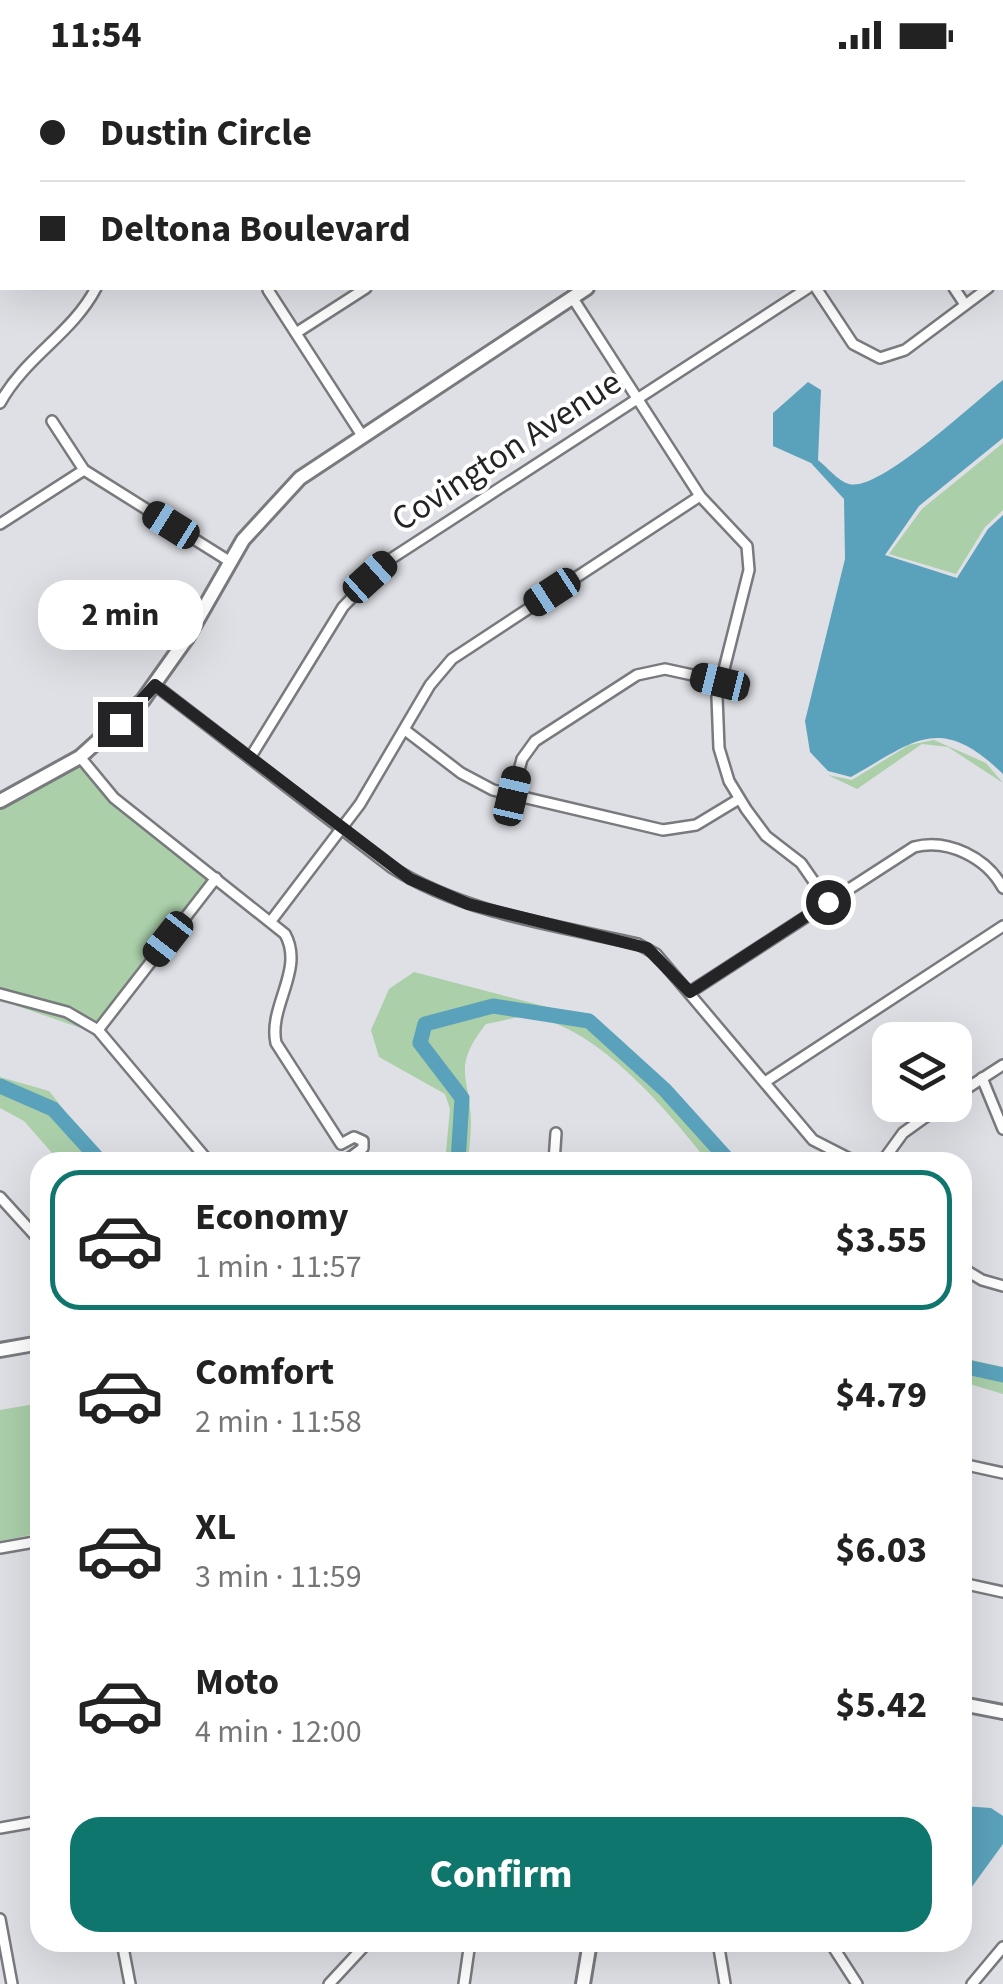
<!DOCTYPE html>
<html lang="en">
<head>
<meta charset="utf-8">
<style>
  body { margin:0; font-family:"Source Sans 3",sans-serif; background:#f2f2f2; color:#222; height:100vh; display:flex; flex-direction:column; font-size:38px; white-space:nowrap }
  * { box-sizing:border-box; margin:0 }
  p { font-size:32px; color:#767676 }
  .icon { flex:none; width:55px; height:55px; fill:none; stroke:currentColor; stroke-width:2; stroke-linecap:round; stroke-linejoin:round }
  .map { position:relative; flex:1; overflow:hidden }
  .details { position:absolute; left:30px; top:1082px; width:942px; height:800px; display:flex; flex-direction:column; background:#fff; border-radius:30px; box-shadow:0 10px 40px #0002 }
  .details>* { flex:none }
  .banner { position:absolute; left:0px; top:0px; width:1005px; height:220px; box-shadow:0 10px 40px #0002; display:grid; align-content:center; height:220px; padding:0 40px; background:#fff }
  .fabs { position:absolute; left:872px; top:952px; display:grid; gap:20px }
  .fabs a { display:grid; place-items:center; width:100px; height:100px; border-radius:20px; background:#fff; box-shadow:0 10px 40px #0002; font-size:50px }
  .end { position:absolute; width:45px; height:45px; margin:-22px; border:12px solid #242426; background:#fff; box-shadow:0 0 0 5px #fff }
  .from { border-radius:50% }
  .bubble { position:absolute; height:70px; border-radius:30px; background:#fff; box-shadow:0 10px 40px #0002; font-size:32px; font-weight:700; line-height:70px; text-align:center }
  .car { position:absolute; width:30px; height:60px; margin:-30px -15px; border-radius:12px; box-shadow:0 0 8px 2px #0007; background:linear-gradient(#222 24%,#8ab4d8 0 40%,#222 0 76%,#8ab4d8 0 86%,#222 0) }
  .banner b { display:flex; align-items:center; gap:35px; height:95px; font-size:38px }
  .banner b+b { border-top:2px solid #e0e0e0 }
  .banner i { width:25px; height:25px; background:#222 }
  ul { padding:18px 0 0; list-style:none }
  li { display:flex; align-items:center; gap:30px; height:140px; margin:0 20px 15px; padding:0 20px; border:5px solid transparent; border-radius:30px }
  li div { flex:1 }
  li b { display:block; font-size:38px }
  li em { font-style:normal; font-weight:700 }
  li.active { border-color:#0f766e }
  li>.icon { width:90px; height:90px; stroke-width:1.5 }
  .button { display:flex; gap:20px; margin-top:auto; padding:20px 40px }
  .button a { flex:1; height:115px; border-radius:30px; background:#0f766e; color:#fff; font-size:40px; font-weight:700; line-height:115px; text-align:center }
  .status { display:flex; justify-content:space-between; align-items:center; height:70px; padding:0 50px; background:#fff; direction:ltr }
  .status svg { height:28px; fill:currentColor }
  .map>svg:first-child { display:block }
</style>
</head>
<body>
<div class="status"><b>11:54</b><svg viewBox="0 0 49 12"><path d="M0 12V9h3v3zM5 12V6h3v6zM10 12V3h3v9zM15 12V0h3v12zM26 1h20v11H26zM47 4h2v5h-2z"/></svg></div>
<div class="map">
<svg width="1003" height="1914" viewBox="0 0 1003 1914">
  <rect width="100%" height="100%" fill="#dee0e5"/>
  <g fill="#aacfa9">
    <path d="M1003 373V440L985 457 956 504 889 484 922 439Z"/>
    <path d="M934 670 986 693 1003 713 948 677 922 674 857 719 828 705 852 710 909 675Z"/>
    <path d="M84 690 151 763 221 806 98 964 0 930V736Z"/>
    <path d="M414 902 597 950 625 974 726 1092H708C669 1042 598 957 532 947 518 945 499 952 486 954 451 998 470 1006 471 1052 471 1065 469 1079 468 1092H445L450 1039 445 1024 379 987 371 960 389 919Z"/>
    <path d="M0 1007 49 1021 105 1092H60L24 1051 0 1038Z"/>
    <path d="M963 1288 1003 1297V1324L963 1312Z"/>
    <path d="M40 1333V1463L0 1471V1340Z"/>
  </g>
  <g fill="#5aa2bb">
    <path d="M1003 310V368L919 436 885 485 957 508 988 459 1003 445V704C939 642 914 672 851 707L828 701 810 682 805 651 845 489 844 429 811 393 773 376V343L808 312 821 320 818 390C827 397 838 411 849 414 879 423 976 330 1003 310Z"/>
    <path d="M963 1736 991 1738 1003 1746V1774L963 1829Z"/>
  </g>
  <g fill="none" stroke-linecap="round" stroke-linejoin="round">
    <g stroke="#5aa2bb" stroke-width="15">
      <path d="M0 1016 53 1039 101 1092"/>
      <path d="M458 1092 462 1028 420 973 425 954 493 936 589 951 665 1020 730 1092"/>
      <path d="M962 1296 1003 1305"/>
    </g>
    <defs>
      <g id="street">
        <path d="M641 0 643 2"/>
        <path d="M650 0 651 2"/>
        <path d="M818 0V2"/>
        <path d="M952 0 954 2"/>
        <path d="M398 2V0"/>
        <path d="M1002 78 1003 79"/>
        <path d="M0 130 2 127"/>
        <path d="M1002 208H1003"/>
        <path d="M816 218 853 274 880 288 905 280 988 218"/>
        <path d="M954 218 964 233"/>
        <path d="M268 220 361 364"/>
        <path d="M572 227 700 426 747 476 749 500 717 627 719 678 729 711 746 739 766 766 801 793 828 832"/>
        <path d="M296 263 366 218"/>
        <path d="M0 333C25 287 72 264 96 218"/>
        <path d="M52 351 84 400 229 491"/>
        <path d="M0 454 84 400"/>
        <path d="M155 615 391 797C465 844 555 855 638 874L656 884 813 1070 856 1092"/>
        <path d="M405 660 461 703 493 720 663 760 696 755 739 729"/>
        <path d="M80 687 114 728 285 864C305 900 268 936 276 973L341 1074 354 1067 363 1071V1078L344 1092"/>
        <path d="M250 688 343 537 386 492 808 218"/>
        <path d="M512 726 522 689 535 671 637 605 665 599 720 611"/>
        <path d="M271 851 360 734 430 615 452 589 700 426"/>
        <path d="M690 922 914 777C948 768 987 788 1003 818"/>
        <path d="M0 924 67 942 98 960 209 1092"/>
        <path d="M98 960 216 808"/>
        <path d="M982 1008 1003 1059"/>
        <path d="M765 1012 1003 856"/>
        <path d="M955 1026 1003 995"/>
        <path d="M554 1092 556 1063"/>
        <path d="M882 1092 903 1063 942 1035"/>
        <path d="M0 1127 40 1171"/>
        <path d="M962 1198 982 1210 1003 1216"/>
        <path d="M962 1394 1003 1403"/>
        <path d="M0 1478 40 1471"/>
        <path d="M962 1513 1003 1522"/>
        <path d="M0 1758 40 1751"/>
        <path d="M0 1849 12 1914"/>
        <path d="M122 1872 130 1914"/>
        <path d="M718 1872 725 1914"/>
        <path d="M830 1872 857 1914"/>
        <path d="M329 1914 368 1872"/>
        <path d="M464 1914 470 1872"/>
        <path d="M972 1914 1003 1877"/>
      </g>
      <g id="secondary">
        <path d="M920 2 924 0"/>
        <path d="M0 731 80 687 143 630 187 568 243 470 300 408 587 218"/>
        <path d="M0 1280 40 1273"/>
        <path d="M962 1634 1003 1642"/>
        <path d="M583 1914 590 1872"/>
      </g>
    </defs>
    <use href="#street" stroke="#787a7e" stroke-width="14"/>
    <use href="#secondary" stroke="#787a7e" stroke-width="18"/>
    <use href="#street" stroke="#fff" stroke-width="9"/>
    <use href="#secondary" stroke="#fff" stroke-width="12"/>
  </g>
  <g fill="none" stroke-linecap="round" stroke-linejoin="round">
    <path stroke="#242426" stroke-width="12" d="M120 654 155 615 410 809 468 834 647 878 690 922 828 832"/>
  </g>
  <g text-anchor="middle" stroke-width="8" stroke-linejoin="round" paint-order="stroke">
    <g font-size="35" fill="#242426" stroke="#fff">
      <text transform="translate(506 380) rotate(-33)" y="12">Covington Avenue</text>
    </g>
  </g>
</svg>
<div class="fabs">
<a><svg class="icon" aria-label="layers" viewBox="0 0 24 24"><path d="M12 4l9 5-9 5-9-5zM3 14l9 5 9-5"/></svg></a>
</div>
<i class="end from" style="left:828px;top:832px"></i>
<i class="end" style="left:120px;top:654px"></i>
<div class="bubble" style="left:38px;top:510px;width:165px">2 min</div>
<i class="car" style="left:171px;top:455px;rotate:302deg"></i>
<i class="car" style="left:370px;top:507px;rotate:48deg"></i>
<i class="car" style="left:552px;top:522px;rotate:237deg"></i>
<i class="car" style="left:720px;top:612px;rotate:284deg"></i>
<i class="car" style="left:512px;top:726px;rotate:13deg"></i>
<i class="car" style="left:168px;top:869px;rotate:218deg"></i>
<div class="banner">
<b><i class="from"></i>Dustin Circle</b>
<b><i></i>Deltona Boulevard</b>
</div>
<section class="details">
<ul>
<li class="active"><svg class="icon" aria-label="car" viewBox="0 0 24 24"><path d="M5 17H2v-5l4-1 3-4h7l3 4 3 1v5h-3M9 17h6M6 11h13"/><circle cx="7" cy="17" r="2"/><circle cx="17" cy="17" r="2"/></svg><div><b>Economy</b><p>1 min · 11:57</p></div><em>$3.55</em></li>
<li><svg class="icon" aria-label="car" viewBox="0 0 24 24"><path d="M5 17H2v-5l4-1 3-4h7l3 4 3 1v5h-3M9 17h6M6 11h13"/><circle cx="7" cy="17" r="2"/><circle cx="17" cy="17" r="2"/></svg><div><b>Comfort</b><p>2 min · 11:58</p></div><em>$4.79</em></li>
<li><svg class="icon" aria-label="car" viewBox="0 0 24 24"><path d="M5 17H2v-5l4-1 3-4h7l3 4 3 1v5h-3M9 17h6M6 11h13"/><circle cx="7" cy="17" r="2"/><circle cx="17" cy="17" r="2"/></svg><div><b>XL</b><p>3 min · 11:59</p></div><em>$6.03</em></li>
<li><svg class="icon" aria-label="car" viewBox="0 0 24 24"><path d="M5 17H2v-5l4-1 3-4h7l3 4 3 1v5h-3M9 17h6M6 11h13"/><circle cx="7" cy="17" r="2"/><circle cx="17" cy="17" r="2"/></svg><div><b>Moto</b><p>4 min · 12:00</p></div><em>$5.42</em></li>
</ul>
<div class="button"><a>Confirm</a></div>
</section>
</div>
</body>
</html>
